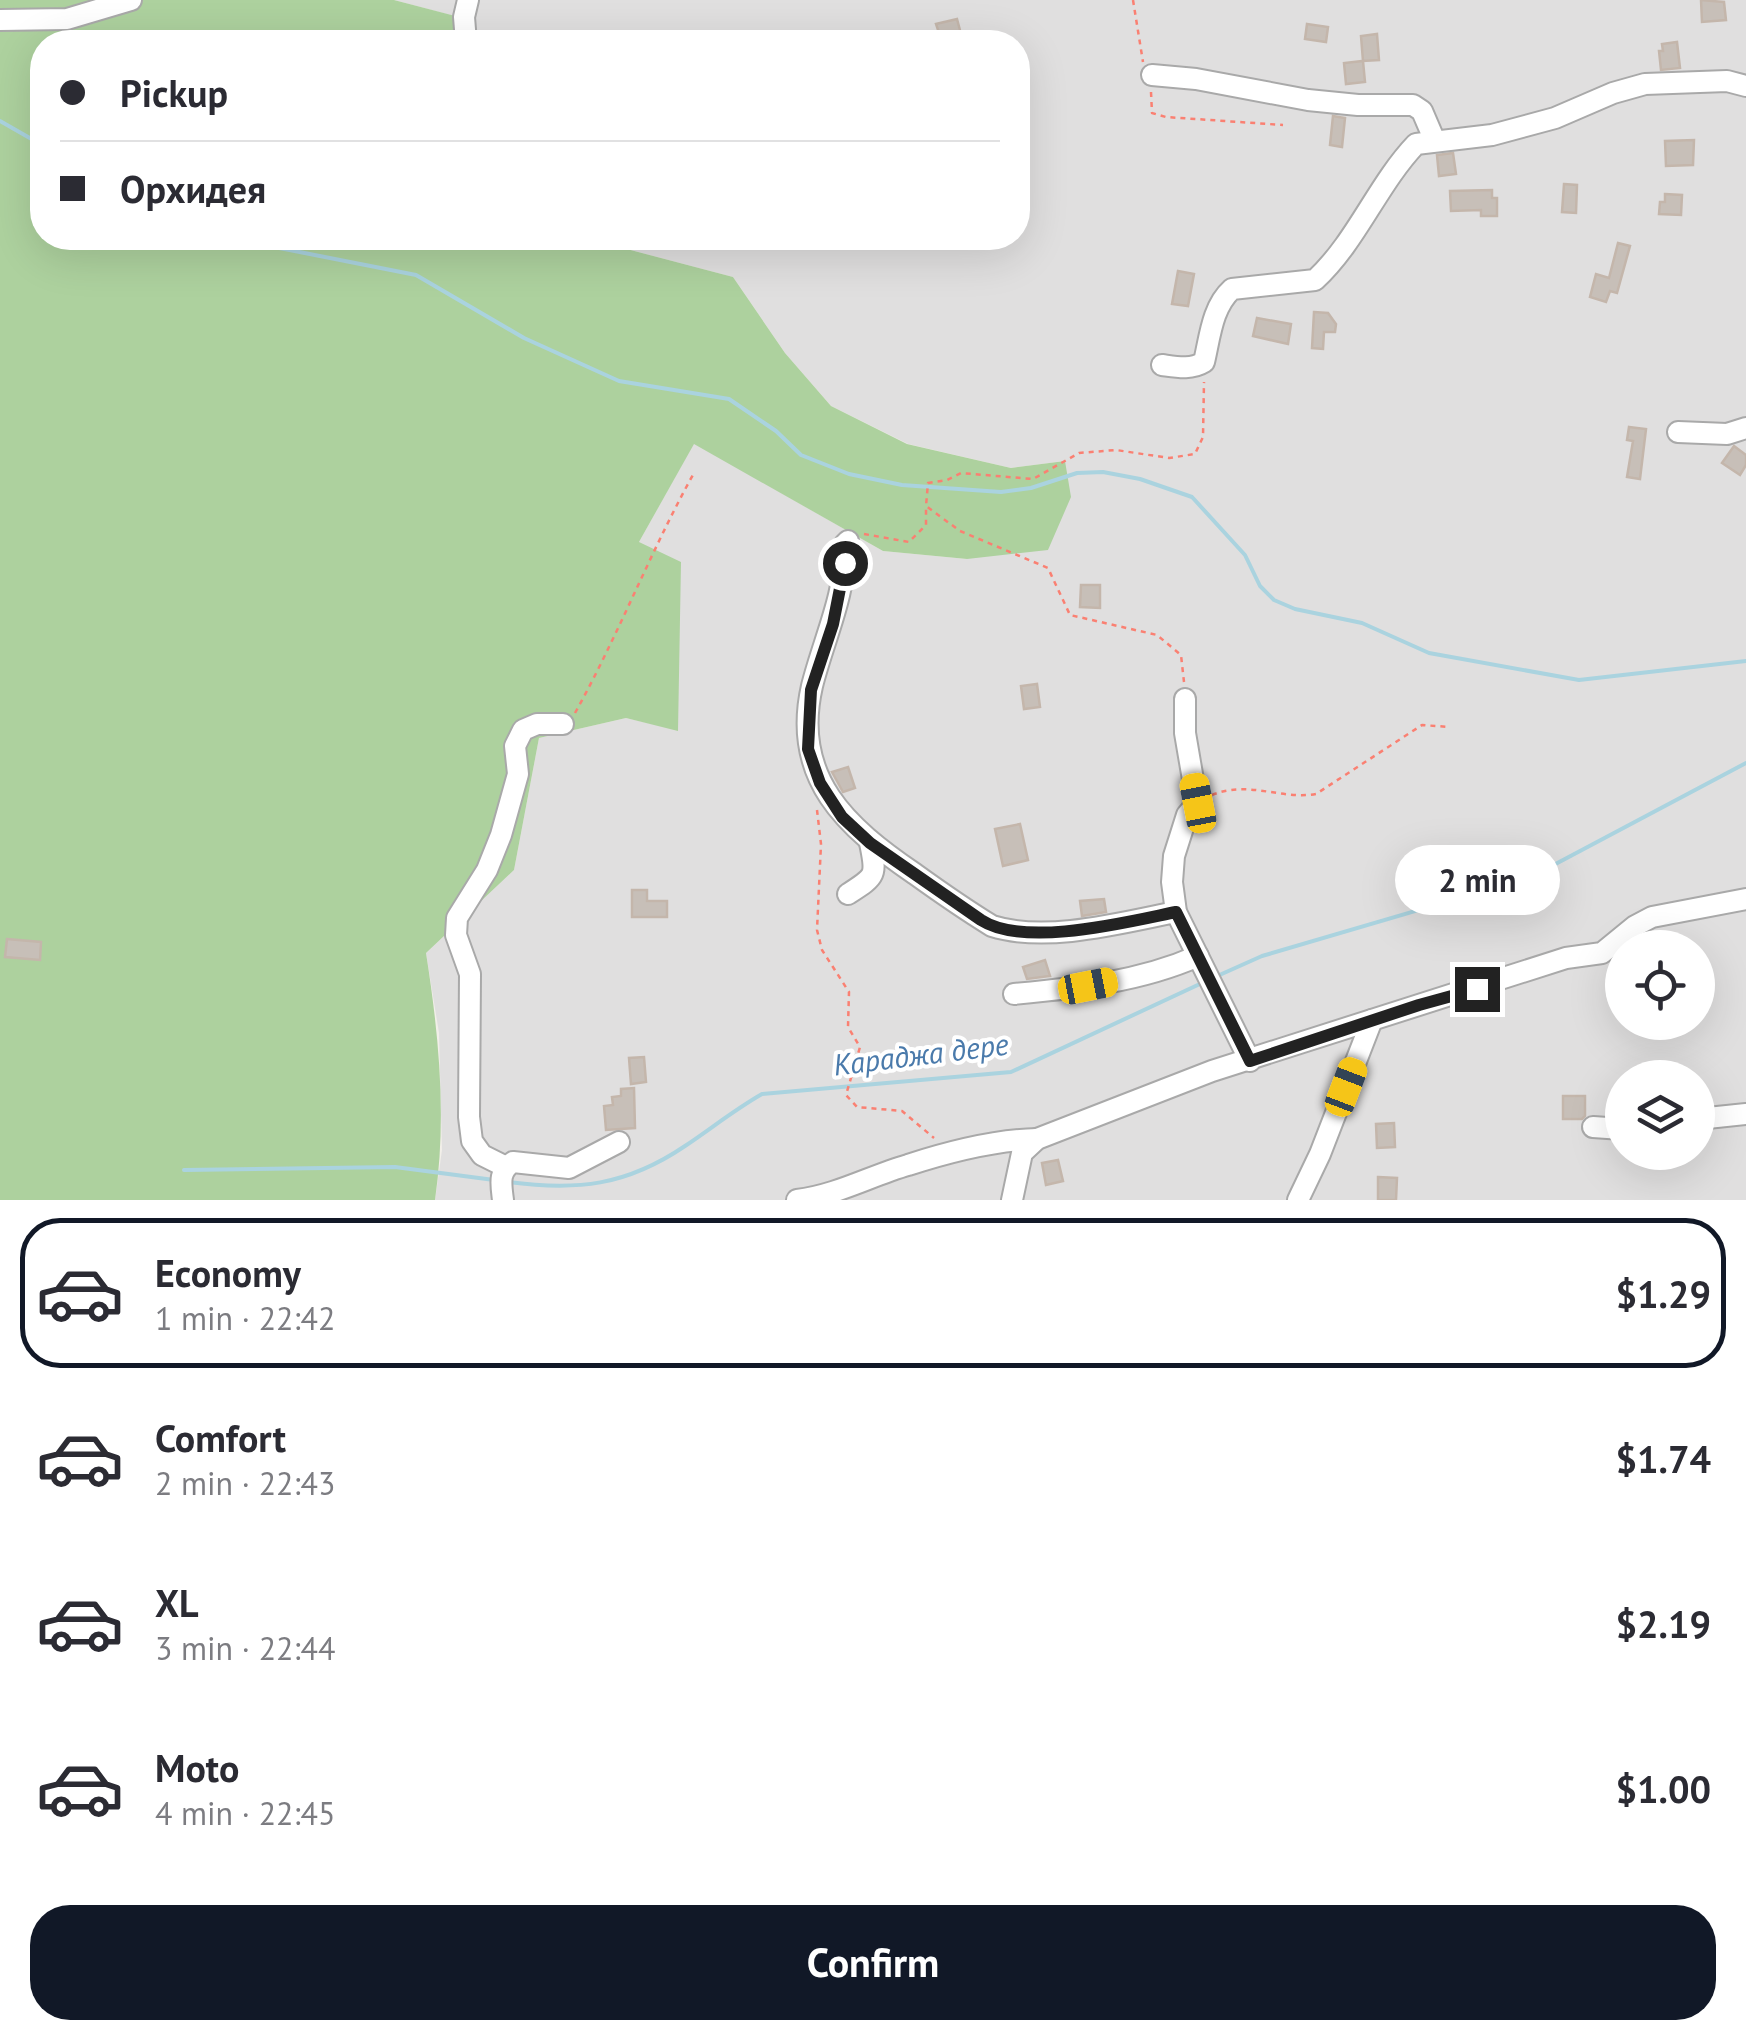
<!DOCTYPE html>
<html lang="en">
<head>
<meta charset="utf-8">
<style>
  body { margin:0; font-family:"PT Sans",sans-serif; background:#f7f7f7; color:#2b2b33; height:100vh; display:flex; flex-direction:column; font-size:38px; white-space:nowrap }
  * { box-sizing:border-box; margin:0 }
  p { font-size:32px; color:#7c7c81 }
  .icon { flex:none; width:55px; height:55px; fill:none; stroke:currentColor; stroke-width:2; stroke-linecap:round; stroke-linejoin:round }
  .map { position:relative; height:1200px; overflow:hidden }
  .panel { display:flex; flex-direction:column; background:#fff; flex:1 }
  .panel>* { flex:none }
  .banner { position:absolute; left:30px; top:30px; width:1000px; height:220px; border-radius:40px; box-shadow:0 10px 40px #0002; display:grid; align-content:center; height:220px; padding:0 30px; background:#fff }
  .tools { position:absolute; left:1605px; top:930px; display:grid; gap:20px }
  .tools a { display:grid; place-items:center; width:110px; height:110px; border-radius:50%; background:#fff; box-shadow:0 10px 40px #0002; font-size:50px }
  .end { position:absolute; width:45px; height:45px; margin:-22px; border:12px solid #222; background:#fff; box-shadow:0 0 0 5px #fff }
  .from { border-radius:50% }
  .bubble { position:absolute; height:70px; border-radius:35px; background:#fff; box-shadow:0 10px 40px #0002; font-size:32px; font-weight:800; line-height:70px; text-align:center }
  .car { position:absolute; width:30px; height:60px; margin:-30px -15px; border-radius:12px; box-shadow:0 0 8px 2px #0007; background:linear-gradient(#f5c518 24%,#345 0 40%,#f5c518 0 76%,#345 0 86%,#f5c518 0) }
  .banner b { display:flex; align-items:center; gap:35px; height:95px; font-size:38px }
  .banner b+b { border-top:2px solid #e1e1e2 }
  .banner i { width:25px; height:25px; background:#2b2b33 }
  ul { padding:18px 0 0; list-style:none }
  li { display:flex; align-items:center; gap:30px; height:150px; margin:0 20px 15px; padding:0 10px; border:5px solid transparent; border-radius:40px }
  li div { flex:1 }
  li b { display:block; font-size:38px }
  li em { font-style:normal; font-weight:800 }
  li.on { border-color:#111827 }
  li>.icon { width:90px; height:90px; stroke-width:1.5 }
  .action { display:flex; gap:20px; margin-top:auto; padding:20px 30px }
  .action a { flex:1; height:115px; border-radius:40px; background:#111827; color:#fff; font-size:40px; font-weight:800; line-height:115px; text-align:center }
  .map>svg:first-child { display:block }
</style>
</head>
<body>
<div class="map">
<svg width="1746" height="1200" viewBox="0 0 1746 1200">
  <rect width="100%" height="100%" fill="#f2efe9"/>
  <path fill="#e0dfdf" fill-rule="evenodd" d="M394 0H1746V1200H435L442 1150 439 1033 426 953 514 870 539 738 626 718 678 730 639 542 694 443 883 551 967 559 1065 461 1011 468 908 444 831 406 785 353 733 277 585 238H1018V42H460L458 17ZM1622 948H1698V1022H1622ZM1622 1078H1698V1152H1622Z"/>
  <path fill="#add19e" d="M0 0H394L459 17 460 42H42V238H585L733 277 785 353 831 406 907 444 1011 468 1065 461 1071 497 1048 550 967 559 883 551 694 444 639 542 681 562 678 731 626 718 539 738 514 870 426 953C439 1036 447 1117 435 1200H0Z"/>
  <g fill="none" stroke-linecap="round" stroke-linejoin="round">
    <g stroke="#aad3df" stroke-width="4">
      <path d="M0 121 42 145"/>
      <path d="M243 238 259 244 416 275 524 338 619 381 729 399 776 431 801 455 849 474 902 485 1001 492 1031 488 1077 473 1103 472 1140 479 1192 497 1245 555 1260 586 1274 600 1295 609 1362 623 1429 653 1579 680 1746 661"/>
      <path d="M1215 977 1262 956 1531 877 1746 763"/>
      <path d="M184 1170 395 1167 494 1180"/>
      <path d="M508 1182C577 1191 626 1186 685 1146 712 1128 734 1110 762 1094L1011 1072 1202 983"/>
    </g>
  </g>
  <g fill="#c7bfb8" stroke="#c4b6ab" stroke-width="2.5">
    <path d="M1701 0 1724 2 1726 20 1702 22Z"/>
    <path d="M957 19 961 34 941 39 936 24Z"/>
    <path d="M1307 24 1328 27 1326 42 1305 39Z"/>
    <path d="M1377 34 1379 60 1363 61 1361 36Z"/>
    <path d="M1677 42 1680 68 1661 70 1659 51H1663L1662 44Z"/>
    <path d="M1363 61 1365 82 1346 84 1344 63Z"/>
    <path d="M1333 116 1345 118 1342 147 1330 145Z"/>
    <path d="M1694 140 1693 165 1666 166 1665 141Z"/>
    <path d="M1453 153 1456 174 1439 176 1437 155Z"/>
    <path d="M1564 184 1577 185 1576 213 1562 212Z"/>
    <path d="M1492 190V198H1497V216H1481V210L1451 211 1450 191Z"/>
    <path d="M1665 194 1682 195 1681 215 1659 214 1660 202H1665Z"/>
    <path d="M1618 243 1630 246 1617 293 1610 291 1606 302 1590 297 1596 274 1609 278Z"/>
    <path d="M1178 271 1194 274 1188 306 1172 304Z"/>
    <path d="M1314 312 1328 313 1336 324 1335 332H1324L1323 349 1312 348Z"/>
    <path d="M1257 318 1291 324 1288 344 1253 336Z"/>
    <path d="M1629 427 1646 429 1640 479 1627 477 1633 441 1627 440Z"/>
    <path d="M1734 446 1746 455V465L1740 475 1722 463Z"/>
    <path d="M1081 585H1100V608L1080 607Z"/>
    <path d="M1037 684 1040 707 1024 709 1021 686Z"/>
    <path d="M848 767 855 788 843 792 832 772Z"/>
    <path d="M1020 824 1028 860 1003 866 995 829Z"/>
    <path d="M632 890H647V901H667V917H632Z"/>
    <path d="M1104 899 1106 912 1082 916 1080 901Z"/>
    <path d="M7 939 41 942 40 960 5 957Z"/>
    <path d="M1045 960 1050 976 1027 979 1023 967Z"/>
    <path d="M644 1057 646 1082 631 1084 629 1058Z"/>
    <path d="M634 1088 635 1128 606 1130 604 1106 613 1105 612 1097 621 1096V1089Z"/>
    <path d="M1563 1096H1585V1116L1582 1119H1563Z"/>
    <path d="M1394 1123 1395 1147 1377 1148 1376 1124Z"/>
    <path d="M1058 1160 1063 1181 1046 1185 1042 1163Z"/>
    <path d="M1378 1177 1397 1178 1396 1200H1378Z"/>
  </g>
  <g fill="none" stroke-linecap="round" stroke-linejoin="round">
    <defs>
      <g id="minor">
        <path d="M0 20 67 19 131 0"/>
        <path d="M466 42 464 17 468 0"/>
        <path d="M1152 75 1196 79 1308 100 1358 105H1413L1422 111 1434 139"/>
        <path d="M1162 365C1177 367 1191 370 1204 362 1210 337 1212 307 1232 289L1315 280C1357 241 1377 185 1416 144L1492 135 1555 118 1613 93 1645 84 1727 81 1746 86"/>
        <path d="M1678 432 1727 434 1746 428"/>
        <path d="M848 541 845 544C846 595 824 638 812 686 791 778 846 827 915 874 940 892 966 910 992 926 1046 943 1121 923 1176 912"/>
        <path d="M1185 699V733L1197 803 1187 815 1174 856 1172 882 1176 912 1250 1061"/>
        <path d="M848 894C876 876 877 876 870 843"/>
        <path d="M1014 994C1077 988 1139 982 1198 956"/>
        <path d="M1698 1119 1746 1114"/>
        <path d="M1593 1127 1622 1129"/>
        <path d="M506 1167 482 1155 472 1141 469 1117 470 974 456 935 457 918 487 870 501 835 518 774 515 746 523 730 537 724H563"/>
        <path d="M503 1200C501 1184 498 1171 513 1162L569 1168 619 1142"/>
        <path d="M797 1200C837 1195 870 1176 908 1165 948 1152 995 1140 1037 1139"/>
        <path d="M1012 1200 1022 1153 1037 1139 1212 1071 1566 958 1602 953 1635 926 1652 917 1746 899"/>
        <path d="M1298 1200 1320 1154 1372 1020"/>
      </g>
    </defs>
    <use href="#minor" stroke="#a9a9a9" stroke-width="24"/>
    <g stroke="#fa8072" stroke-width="2.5" stroke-dasharray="5 5" stroke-linecap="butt">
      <path d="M1133 0 1143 62"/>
      <path d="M1151 92 1152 113 1166 117 1283 125"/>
      <path d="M864 534 909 542 926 525V508"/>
      <path d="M1184 682 1181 655 1157 635 1070 615 1048 568 960 531 926 506 928 483 947 480 961 473 1033 479 1079 453 1116 450 1169 458 1195 454 1203 437 1204 382"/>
      <path d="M575 713C619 634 650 552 694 473"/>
      <path d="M1212 795C1248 780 1281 800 1316 794L1422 725 1449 727"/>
      <path d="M817 810 821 844 817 930 822 950 849 992 848 1027 860 1047 846 1095 857 1107 902 1111 934 1138"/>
    </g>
    <use href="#minor" stroke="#fff" stroke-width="20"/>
  </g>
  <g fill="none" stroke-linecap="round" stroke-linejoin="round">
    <path stroke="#222" stroke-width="12" d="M845 563 833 624 811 690 808 749 820 783 842 817 870 843 981 920C1024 948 1127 922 1176 912L1250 1061 1419 1005 1477 989"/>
  </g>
  <g text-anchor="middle" stroke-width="8" stroke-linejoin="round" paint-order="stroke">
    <g font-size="30" font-style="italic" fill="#4a7aab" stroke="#fff">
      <text transform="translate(921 1055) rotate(-7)" y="10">Караджа дере</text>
    </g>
  </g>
</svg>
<div class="tools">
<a><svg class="icon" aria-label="locate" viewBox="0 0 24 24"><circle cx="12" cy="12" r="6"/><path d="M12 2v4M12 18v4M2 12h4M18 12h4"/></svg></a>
<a><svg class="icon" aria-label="layers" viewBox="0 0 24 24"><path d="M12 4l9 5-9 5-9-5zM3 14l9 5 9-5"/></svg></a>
</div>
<i class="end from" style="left:845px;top:563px"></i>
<i class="end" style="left:1477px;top:989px"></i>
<div class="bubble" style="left:1395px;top:845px;width:165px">2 min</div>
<i class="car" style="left:1198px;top:803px;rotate:349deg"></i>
<i class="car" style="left:1088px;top:986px;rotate:79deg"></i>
<i class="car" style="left:1346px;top:1087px;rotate:21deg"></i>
<div class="banner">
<b><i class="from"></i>Pickup</b>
<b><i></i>Орхидея</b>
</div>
</div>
<section class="panel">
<ul>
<li class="on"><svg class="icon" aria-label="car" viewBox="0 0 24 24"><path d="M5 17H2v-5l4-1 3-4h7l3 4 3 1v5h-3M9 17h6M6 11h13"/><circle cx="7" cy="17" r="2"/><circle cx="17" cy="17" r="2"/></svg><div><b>Economy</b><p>1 min · 22:42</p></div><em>$1.29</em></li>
<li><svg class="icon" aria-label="car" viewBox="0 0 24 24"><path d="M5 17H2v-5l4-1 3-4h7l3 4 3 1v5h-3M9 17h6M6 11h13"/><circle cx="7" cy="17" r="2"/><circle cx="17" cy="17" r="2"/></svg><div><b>Comfort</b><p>2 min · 22:43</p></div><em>$1.74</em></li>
<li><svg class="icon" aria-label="car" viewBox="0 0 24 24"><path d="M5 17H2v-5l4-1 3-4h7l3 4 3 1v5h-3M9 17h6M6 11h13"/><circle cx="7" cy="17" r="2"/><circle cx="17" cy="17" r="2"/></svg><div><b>XL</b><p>3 min · 22:44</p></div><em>$2.19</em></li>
<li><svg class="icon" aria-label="car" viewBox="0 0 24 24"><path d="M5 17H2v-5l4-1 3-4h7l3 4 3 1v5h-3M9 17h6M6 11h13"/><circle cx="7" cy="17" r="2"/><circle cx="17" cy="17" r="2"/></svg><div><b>Moto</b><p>4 min · 22:45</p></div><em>$1.00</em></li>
</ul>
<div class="action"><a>Confirm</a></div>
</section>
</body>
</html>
